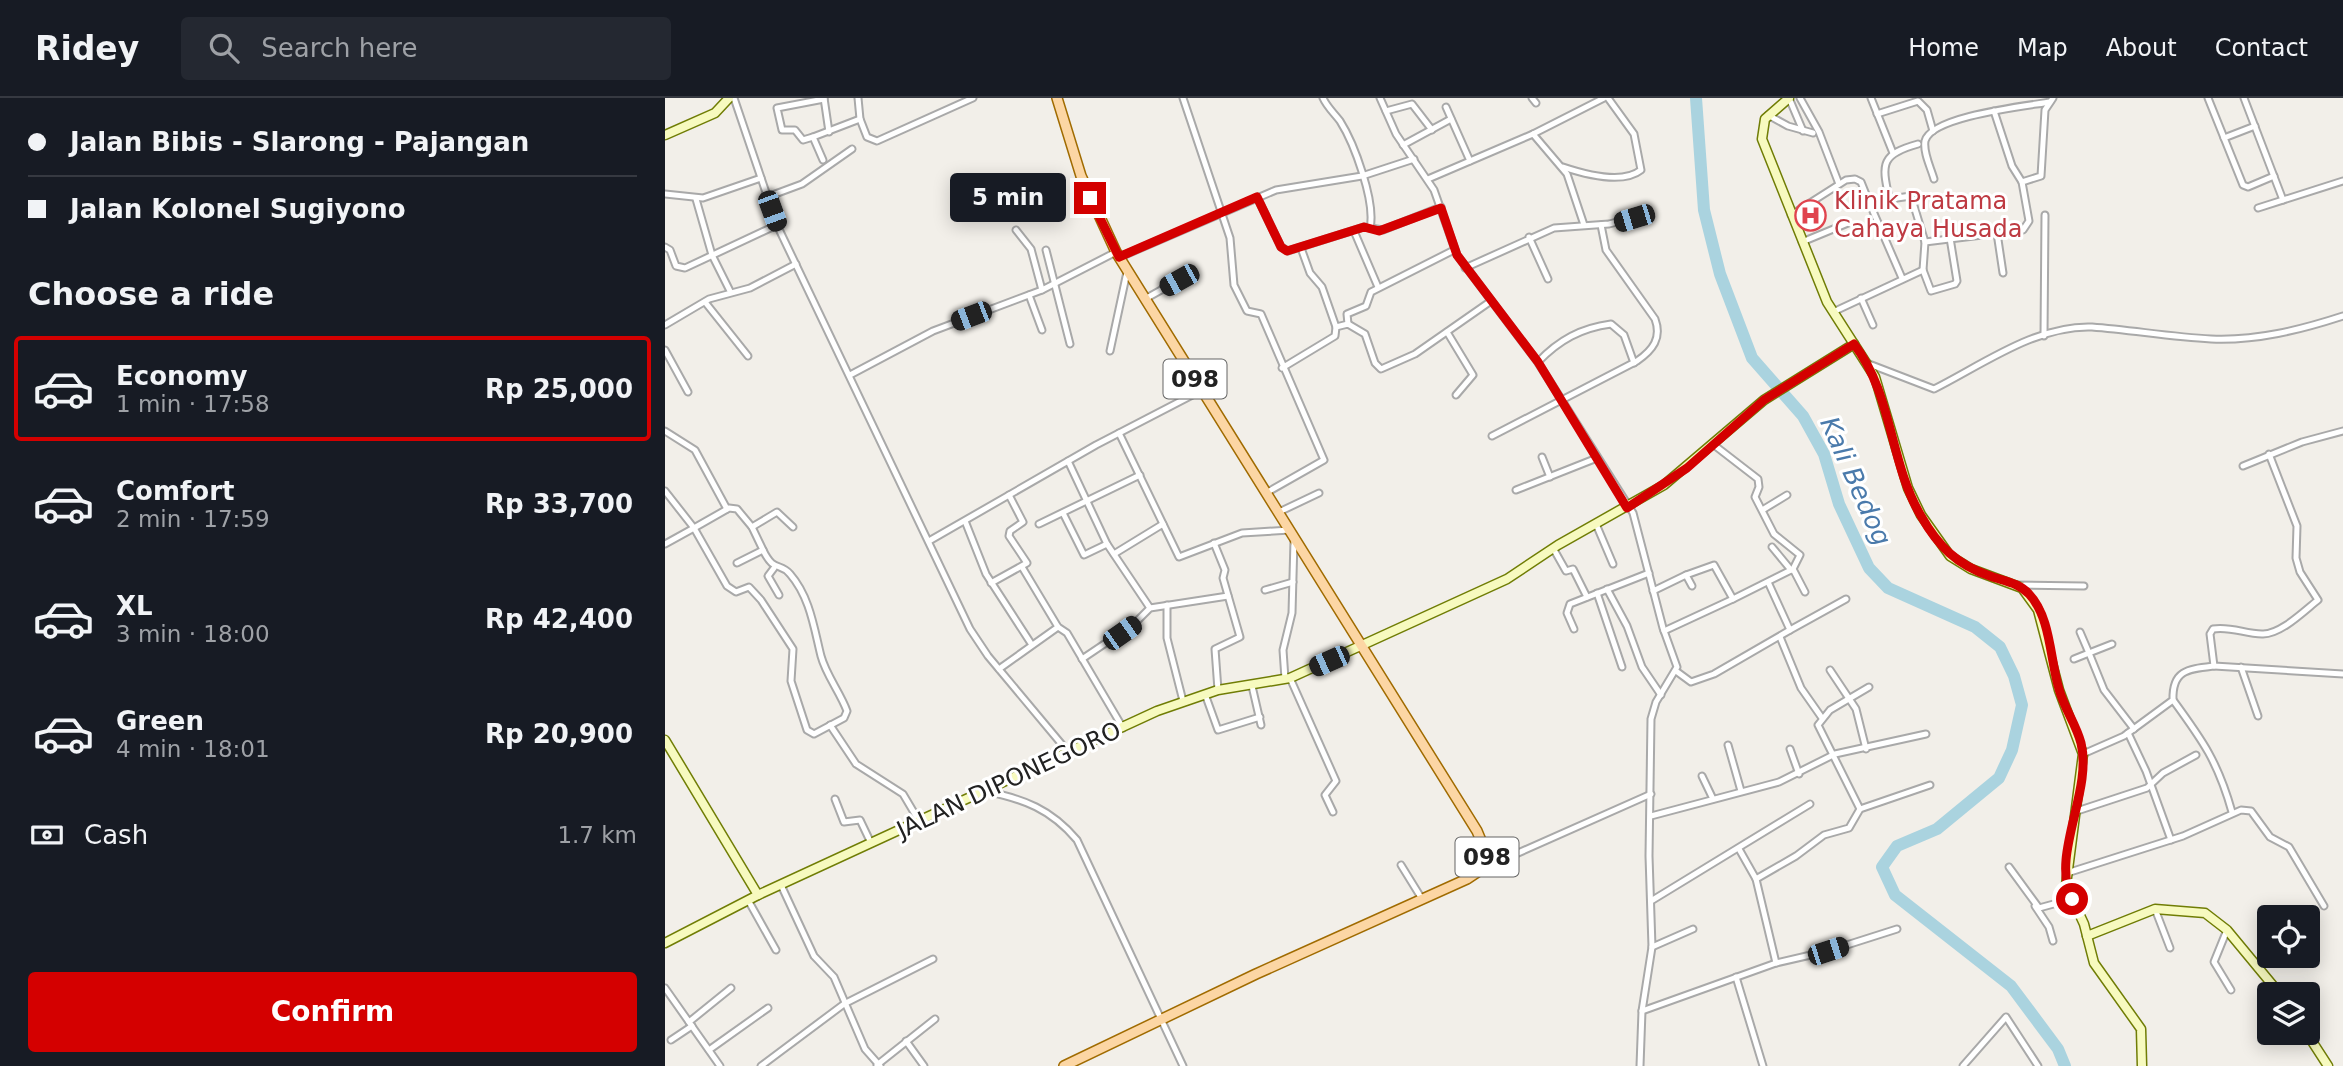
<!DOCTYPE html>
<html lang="en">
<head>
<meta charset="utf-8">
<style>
  body { margin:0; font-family:"DejaVu Sans",sans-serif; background:#242831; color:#f1f3f6; height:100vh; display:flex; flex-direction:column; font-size:26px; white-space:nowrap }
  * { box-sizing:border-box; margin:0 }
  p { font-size:23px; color:#9ea1a6 }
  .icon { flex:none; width:38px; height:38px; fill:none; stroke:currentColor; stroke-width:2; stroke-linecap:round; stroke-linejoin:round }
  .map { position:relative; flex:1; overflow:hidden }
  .panel { display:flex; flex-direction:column; background:#171b24; width:665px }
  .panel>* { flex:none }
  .top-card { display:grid; align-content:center; height:154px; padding:0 28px; background:#171b24 }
  .buttons { position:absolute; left:1592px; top:807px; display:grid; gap:14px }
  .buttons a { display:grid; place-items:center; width:63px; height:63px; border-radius:7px; background:#171b24; box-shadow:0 4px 18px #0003; font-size:35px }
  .end { position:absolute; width:32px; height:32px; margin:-16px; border:9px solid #d40000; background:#fff; box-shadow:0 0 0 4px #fff }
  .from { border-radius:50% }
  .bubble { position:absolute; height:49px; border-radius:7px; background:#171b24; box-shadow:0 4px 18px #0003; font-size:23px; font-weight:700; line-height:49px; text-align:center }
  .car { position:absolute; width:21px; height:42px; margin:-21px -10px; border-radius:9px; box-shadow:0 0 5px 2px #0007; background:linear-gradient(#222 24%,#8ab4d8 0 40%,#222 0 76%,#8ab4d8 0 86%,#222 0) }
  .top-card b { display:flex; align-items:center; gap:24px; height:66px; font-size:26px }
  .top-card b+b { border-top:2px solid #363941 }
  .top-card i { width:18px; height:18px; background:#f1f3f6 }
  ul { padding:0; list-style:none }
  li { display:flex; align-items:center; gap:21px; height:105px; margin:0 14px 10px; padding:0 14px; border:4px solid transparent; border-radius:7px }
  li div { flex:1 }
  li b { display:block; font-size:26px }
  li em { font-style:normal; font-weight:700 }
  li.selected { border-color:#d40000 }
  li>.icon { width:63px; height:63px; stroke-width:1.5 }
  h2 { padding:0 28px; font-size:32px; line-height:84px }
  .pay { display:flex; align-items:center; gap:18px; height:77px; padding:0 28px; font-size:26px }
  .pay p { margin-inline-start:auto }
  .cta { display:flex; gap:14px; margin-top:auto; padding:14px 28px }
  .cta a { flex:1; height:80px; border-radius:7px; background:#d40000; color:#fff; font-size:28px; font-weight:700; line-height:80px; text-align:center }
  header { display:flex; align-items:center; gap:42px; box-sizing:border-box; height:98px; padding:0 35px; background:#171b24; border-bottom:2px solid #363941 }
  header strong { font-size:33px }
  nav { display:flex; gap:38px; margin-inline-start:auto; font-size:24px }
  .search { width:490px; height:63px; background:#242831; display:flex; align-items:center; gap:18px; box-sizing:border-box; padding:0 24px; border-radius:7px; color:#9ea1a6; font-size:26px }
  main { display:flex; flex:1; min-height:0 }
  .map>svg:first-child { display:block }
</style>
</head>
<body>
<header>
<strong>Ridey</strong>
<div class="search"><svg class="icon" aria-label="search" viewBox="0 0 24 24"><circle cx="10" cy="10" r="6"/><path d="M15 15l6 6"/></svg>Search here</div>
<nav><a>Home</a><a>Map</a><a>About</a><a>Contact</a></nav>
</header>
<main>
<section class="panel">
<div class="top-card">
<b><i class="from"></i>Jalan Bibis - Slarong - Pajangan</b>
<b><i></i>Jalan Kolonel Sugiyono</b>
</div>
<h2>Choose a ride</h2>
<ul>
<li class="selected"><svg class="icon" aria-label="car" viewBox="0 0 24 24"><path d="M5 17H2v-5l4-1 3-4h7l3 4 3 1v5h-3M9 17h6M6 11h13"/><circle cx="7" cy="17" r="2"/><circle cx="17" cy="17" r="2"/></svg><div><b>Economy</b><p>1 min · 17:58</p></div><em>Rp 25,000</em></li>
<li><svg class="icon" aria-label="car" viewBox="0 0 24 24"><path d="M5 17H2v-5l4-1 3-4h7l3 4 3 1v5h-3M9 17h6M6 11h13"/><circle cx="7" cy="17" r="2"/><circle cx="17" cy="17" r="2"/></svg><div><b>Comfort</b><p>2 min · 17:59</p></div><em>Rp 33,700</em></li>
<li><svg class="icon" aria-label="car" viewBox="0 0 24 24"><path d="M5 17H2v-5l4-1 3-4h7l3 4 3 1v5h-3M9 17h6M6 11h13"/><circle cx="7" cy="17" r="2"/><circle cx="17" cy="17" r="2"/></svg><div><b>XL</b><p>3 min · 18:00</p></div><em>Rp 42,400</em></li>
<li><svg class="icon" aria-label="car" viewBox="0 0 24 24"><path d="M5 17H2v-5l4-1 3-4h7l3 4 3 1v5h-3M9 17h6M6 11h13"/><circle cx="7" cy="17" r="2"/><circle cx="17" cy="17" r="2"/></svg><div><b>Green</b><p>4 min · 18:01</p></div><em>Rp 20,900</em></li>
</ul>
<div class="pay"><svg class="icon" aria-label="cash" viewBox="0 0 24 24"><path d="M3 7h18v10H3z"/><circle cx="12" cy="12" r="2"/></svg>Cash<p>1.7 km</p></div>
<div class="cta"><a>Confirm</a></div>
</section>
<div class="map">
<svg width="1678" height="968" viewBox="0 0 1678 968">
  <rect width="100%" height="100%" fill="#f2efe9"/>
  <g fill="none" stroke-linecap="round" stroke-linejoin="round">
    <path stroke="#aad3df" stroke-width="12" d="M1031 0 1039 112 1055 176 1087 260 1138 318 1159 356 1174 406 1204 470 1223 490 1310 529 1335 549 1349 578 1357 607 1347 652 1334 680 1272 731 1232 748 1217 769 1230 797 1346 888 1393 951 1400 968"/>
    <defs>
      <g id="street">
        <path d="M69 0 112 127 305 531 323 558 404 655"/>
        <path d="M159 0 164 34"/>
        <path d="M193 0 195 21 202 39 212 43 308 0"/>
        <path d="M518 0 565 140 569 187 582 213 596 216 659 362 601 395"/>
        <path d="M658 0C662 9 669 15 675 23 689 45 711 104 705 130"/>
        <path d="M715 0 731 36 769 92 792 157 872 263 968 415 998 530 1012 569 991 604 986 621 984 758 987 849 977 913 975 968"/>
        <path d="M867 0 871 5"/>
        <path d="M1124 0 1138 33"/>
        <path d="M1135 0 1154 34 1174 86"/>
        <path d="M1206 0 1228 55"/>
        <path d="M1543 0 1578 87 1583 89 1609 78"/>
        <path d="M1579 0 1618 102"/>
        <path d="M781 9 805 63"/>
        <path d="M721 13 747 6 767 32"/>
        <path d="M1329 13 1347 68 1357 84"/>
        <path d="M1212 16 1253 3 1262 12 1268 33"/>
        <path d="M1103 17 1123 28 1148 35"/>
        <path d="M868 36 902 76 919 127"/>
        <path d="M148 39 138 42 130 32H117L112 10 159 1"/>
        <path d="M1559 40 1590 28"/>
        <path d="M738 47 786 21"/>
        <path d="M158 62 148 39 195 21"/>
        <path d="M898 69C919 76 957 87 976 72L969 36 943 0"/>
        <path d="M763 81 868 36 939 0"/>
        <path d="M1269 81C1266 70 1258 55 1260 43 1266 18 1362 8 1385 4"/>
        <path d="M0 96 38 100 96 80"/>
        <path d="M102 99 137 86 187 51"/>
        <path d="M592 99 616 149 623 153 699 129 718 132 776 109"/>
        <path d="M1224 99C1216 65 1217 56 1253 46"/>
        <path d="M31 101 47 157 65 193"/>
        <path d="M1204 104 1237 180"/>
        <path d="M1593 110 1678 83"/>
        <path d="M1126 117 1181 82 1190 81 1196 84 1204 104 1246 98 1260 144 1358 132 1364 123 1357 84 1376 78 1380 12 1388 0"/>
        <path d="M351 132 366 151 377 192"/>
        <path d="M689 133 713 189"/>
        <path d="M1332 135 1338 175"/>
        <path d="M864 139 883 181"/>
        <path d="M1137 144 1183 125"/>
        <path d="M0 149 5 152 11 168 20 170 112 127"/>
        <path d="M636 150 645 175 657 189 671 229 683 226 700 236 710 265 716 271 750 256 826 203"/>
        <path d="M381 152 405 246"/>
        <path d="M455 159 611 92 697 78 749 61"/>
        <path d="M800 170 889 130 944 126 984 116"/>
        <path d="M1258 172 1260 144"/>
        <path d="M364 197 377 232"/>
        <path d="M1196 200 1208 227"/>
        <path d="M480 201 514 182"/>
        <path d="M40 204 83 258"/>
        <path d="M1168 214 1258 172 1266 193 1290 186 1292 183 1285 140"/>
        <path d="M683 226 682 216 701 208 706 194 789 152"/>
        <path d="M0 227 44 201 85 190 131 166"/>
        <path d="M782 234 808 277 791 297"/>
        <path d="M1379 238 1380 117"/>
        <path d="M0 252 23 294"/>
        <path d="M445 253 462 174"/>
        <path d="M873 264C894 242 916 230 946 226L959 237 969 265"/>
        <path d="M1204 266 1269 291C1317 267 1371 227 1427 229 1467 232 1506 239 1546 241 1591 243 1635 232 1678 218"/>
        <path d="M617 270 670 238 671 229"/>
        <path d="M185 277 268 233 377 192 451 154"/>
        <path d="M0 333 30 352 62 411"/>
        <path d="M454 335 514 459 577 435 625 432"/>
        <path d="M827 338 972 263C988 252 997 240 990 221L941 152 936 127"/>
        <path d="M1049 347 1093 381 1094 389 1090 399 1109 436 1135 457 1128 471 1140 494"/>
        <path d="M1604 356 1632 428 1631 460 1635 474 1653 502C1639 513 1615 537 1597 536 1580 536 1566 528 1548 531L1545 536 1549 568 1678 576"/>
        <path d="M877 359 885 379"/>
        <path d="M403 363 442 446 485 510"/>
        <path d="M1578 368 1637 344 1678 333"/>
        <path d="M851 392 932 360"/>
        <path d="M0 393 29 430 64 410 72 411 87 429 98 452 72 465"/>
        <path d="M1099 411 1122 397"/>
        <path d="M614 414 654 395"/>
        <path d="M398 415 419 457 442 446"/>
        <path d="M300 423 321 476 367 547"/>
        <path d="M374 426 475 377"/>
        <path d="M931 426 948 466"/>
        <path d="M87 429 112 414 128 429"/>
        <path d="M264 443 431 347 537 292"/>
        <path d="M549 445 560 472 558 480 575 539 550 551 553 592"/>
        <path d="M0 446 29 430 62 488 71 494 84 489 96 502 128 551 126 583 142 632 149 636 179 620 182 613C175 594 161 577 156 558 149 530 145 499 125 476 115 464 109 475 98 452"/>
        <path d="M1107 449 1126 472"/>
        <path d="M888 450 901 473 908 471 922 499"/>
        <path d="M449 456 498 426"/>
        <path d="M357 469 393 529 402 535 458 630"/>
        <path d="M109 470 103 478 114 497"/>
        <path d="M1021 477 1049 467 1068 501 1128 471"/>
        <path d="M326 485 362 465 344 438 345 433 358 424 344 397"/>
        <path d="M1350 487 1419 488"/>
        <path d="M942 491 962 528 977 569 996 597"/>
        <path d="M600 492 628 484"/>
        <path d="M988 493 1021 477 1027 488"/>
        <path d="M932 495 957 569"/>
        <path d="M502 507V540L518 603"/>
        <path d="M909 531 902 515 905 506 984 475"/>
        <path d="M1125 532 1181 501"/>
        <path d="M999 533 1068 501"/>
        <path d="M1115 539 1136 590 1157 620"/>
        <path d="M1447 546 1424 555 1439 592 1469 631"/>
        <path d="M417 561 469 526 485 510 563 498"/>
        <path d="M1409 561 1424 555 1415 534"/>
        <path d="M1576 569 1593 618"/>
        <path d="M334 571 393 529"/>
        <path d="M1165 572 1191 611 1201 651"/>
        <path d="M1011 573 1026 584 1049 576 1125 532 1103 484"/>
        <path d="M625 580 671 683 660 697 668 714"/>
        <path d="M620 581 618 552 627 515 629 442"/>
        <path d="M587 588 596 627"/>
        <path d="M540 596 553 632 595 619"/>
        <path d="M1508 602C1538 643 1553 664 1567 714"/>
        <path d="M165 627 191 666 238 696 254 723"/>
        <path d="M1463 635 1481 673 1506 742"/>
        <path d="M1063 647 1076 693"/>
        <path d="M1125 651 1134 676"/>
        <path d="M1418 656 1459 638 1508 602C1507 572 1523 571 1549 568"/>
        <path d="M1037 678 1048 701"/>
        <path d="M320 693C359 701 386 711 412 742L518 968"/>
        <path d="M170 701 179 724 195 722 206 745"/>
        <path d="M1195 711 1153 627 1165 612 1204 589"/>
        <path d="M1412 713 1482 690 1498 675 1531 657"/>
        <path d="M986 718 1114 684 1170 656 1261 636"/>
        <path d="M1074 751 1091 781 1131 758 1159 737 1184 730 1195 711 1265 687"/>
        <path d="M736 767 757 801"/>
        <path d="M1344 769 1374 810 1407 801"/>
        <path d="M817 771 986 696"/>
        <path d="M1402 775 1518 738 1576 712 1586 713 1605 739 1624 749 1659 808"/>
        <path d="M1091 781 1111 865"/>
        <path d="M116 787 149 858 169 879 200 951 215 968"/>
        <path d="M83 802 111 852"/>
        <path d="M986 803 1145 706"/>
        <path d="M1370 808 1384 829 1388 843"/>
        <path d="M1490 811 1505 850"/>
        <path d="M1562 832 1549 864 1566 892"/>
        <path d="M987 849 1028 831"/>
        <path d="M1071 879 1098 968"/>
        <path d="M0 890 55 968"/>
        <path d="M977 913 1111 865 1163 853 1232 831"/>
        <path d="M24 924 66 890"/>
        <path d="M6 942 27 928"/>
        <path d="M241 943 259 968"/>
        <path d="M44 952 103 910"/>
        <path d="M212 967 270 921"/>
        <path d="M96 968 179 906 268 861"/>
        <path d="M1298 968 1341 919 1373 968"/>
      </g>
      <g id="secondary">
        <path d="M1124 0 1100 21 1097 41 1162 204 1210 279 1243 390 1256 417 1285 458 1306 471 1357 490 1373 512 1394 592 1418 656 1401 787 1419 826 1429 865 1476 931 1477 968"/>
        <path d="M0 37 50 15 64 0"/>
        <path d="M0 642 93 797"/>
        <path d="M1422 838 1490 811 1540 815 1562 832 1615 896"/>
        <path d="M0 845 93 797 492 613 553 592 625 580 842 481 893 447 999 387 1099 302 1189 246"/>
        <path d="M1641 934 1663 968"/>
      </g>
      <path id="primary" d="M392 0 416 78 451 154 812 733 822 757 817 771 802 781 591 876 399 968"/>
    </defs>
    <use href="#street" stroke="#a9a9a9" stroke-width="9"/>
    <use href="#secondary" stroke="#707d05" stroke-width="11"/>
    <use href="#primary" stroke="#a06b00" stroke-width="12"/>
    <use href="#street" stroke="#fff" stroke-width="5"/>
    <use href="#secondary" stroke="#f7fabf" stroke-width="8"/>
    <use href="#primary" stroke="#fcd6a4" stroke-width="9"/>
  </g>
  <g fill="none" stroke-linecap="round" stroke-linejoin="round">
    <path stroke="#d40000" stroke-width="9" d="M425 100 454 159 592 99 616 149 622 153 699 129 714 133 776 110 792 157 873 264 962 410 1022 370 1099 302 1189 246C1228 297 1224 364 1256 418 1273 448 1292 467 1325 478 1339 483 1354 485 1364 496 1386 519 1385 562 1394 591 1399 610 1411 626 1416 645 1428 694 1385 757 1407 801"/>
  </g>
  <defs>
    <symbol id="hospital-ring" viewBox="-11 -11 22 22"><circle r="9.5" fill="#fff" stroke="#e0444e" stroke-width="1.5"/><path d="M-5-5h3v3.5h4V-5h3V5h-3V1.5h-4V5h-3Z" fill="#e0444e"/></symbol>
  </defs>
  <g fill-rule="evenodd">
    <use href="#hospital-ring" x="1128" y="100" width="35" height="35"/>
  </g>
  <g text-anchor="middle" stroke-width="6" stroke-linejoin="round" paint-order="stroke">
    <g fill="#fff" stroke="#646464" stroke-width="2">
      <rect x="498.5" y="261.5" width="63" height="39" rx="5"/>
      <rect x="790.5" y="739.5" width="63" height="39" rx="5"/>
    </g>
    <g font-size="23" font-weight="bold" fill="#222">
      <text x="530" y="289">098</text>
      <text x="822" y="767">098</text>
    </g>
    <g font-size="24" fill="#be3a42" stroke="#fff" text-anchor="start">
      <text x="1169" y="111">Klinik Pratama<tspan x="1169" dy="28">Cahaya Husada</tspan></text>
    </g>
    <g font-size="24" fill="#222" stroke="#fff">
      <text transform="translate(344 682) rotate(-25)" y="8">JALAN DIPONEGORO</text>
    </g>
    <g font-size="26" font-style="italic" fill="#4a7aab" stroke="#fff">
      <text transform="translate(1191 383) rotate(66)" y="9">Kali Bedog</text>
    </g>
  </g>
</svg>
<div class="buttons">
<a><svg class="icon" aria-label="locate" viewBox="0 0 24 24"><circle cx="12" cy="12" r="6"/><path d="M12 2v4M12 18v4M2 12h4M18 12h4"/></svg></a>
<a><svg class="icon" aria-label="layers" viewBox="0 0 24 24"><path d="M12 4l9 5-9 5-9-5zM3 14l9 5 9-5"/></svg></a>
</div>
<i class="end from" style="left:1407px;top:801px"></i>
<i class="end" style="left:425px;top:100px"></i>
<div class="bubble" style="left:285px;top:75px;width:116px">5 min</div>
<i class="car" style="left:107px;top:113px;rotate:160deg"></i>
<i class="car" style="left:969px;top:120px;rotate:253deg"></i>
<i class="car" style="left:514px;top:182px;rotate:241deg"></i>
<i class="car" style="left:306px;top:218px;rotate:249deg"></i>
<i class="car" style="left:457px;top:535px;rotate:55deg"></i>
<i class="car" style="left:664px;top:563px;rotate:246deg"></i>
<i class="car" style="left:1163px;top:853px;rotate:72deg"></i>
</div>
</main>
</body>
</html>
